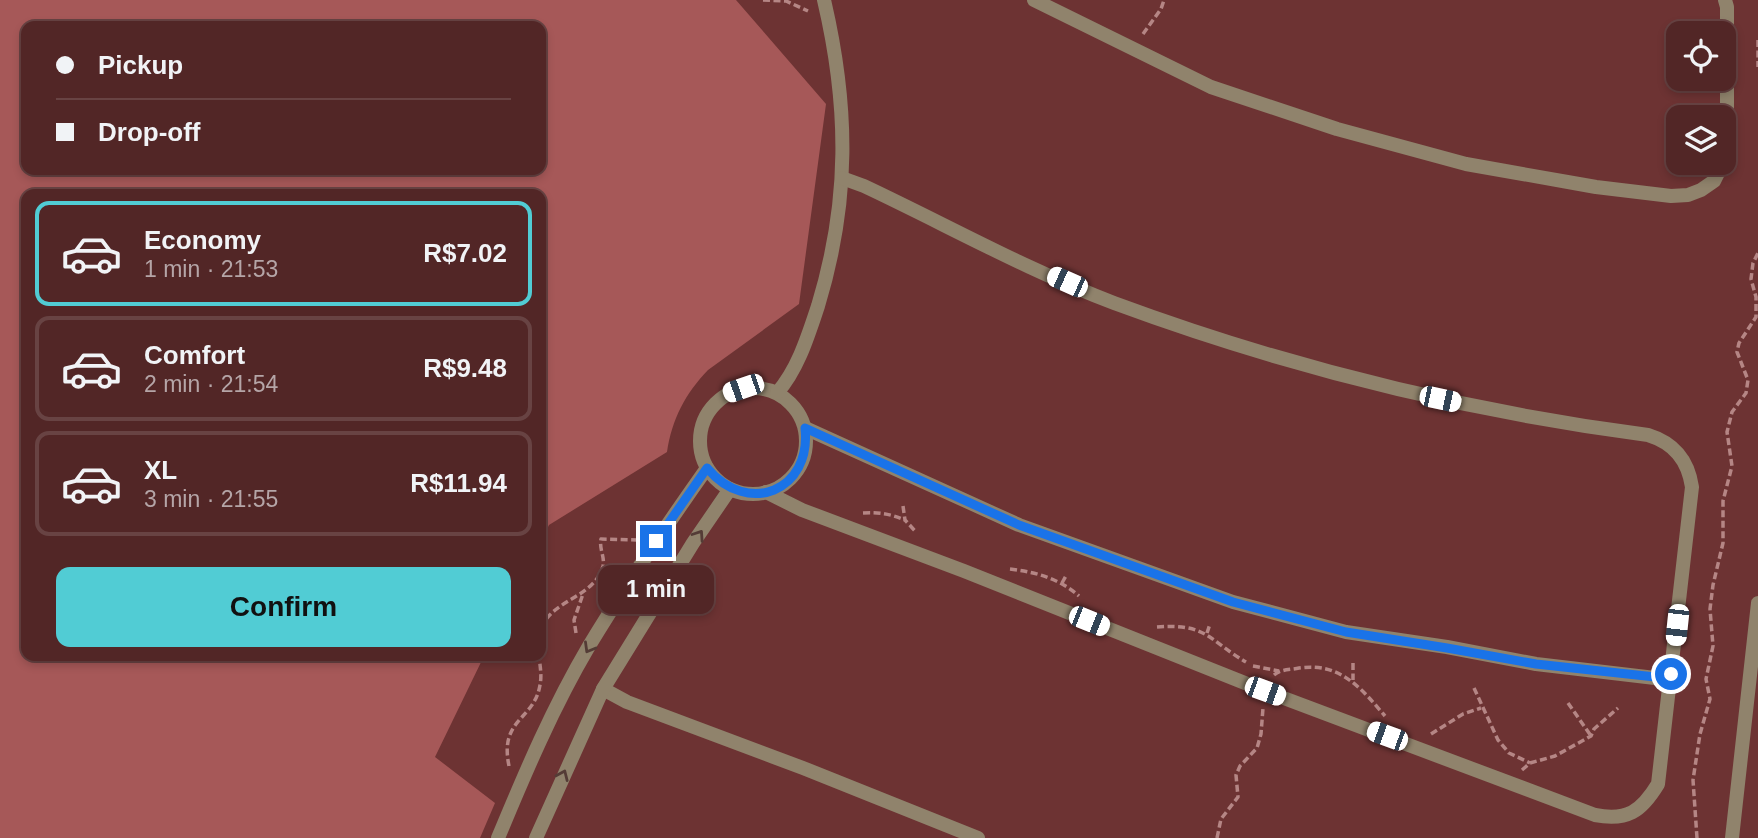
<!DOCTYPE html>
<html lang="en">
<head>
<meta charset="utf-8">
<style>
  body { margin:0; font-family:Helvetica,sans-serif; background:#582e2e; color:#f1f3f6; height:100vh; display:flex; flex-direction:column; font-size:26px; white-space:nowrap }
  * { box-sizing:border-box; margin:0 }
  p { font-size:23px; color:#b5a5a7 }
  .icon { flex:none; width:38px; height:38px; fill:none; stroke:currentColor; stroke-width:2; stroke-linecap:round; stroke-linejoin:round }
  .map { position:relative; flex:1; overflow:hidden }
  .details { position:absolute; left:21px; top:189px; width:525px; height:472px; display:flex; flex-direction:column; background:#522626; border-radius:14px; box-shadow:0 4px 10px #0003,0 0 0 2px #684343 }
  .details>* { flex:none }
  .guide { position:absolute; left:21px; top:21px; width:525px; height:154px; border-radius:14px; box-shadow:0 4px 10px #0003,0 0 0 2px #684343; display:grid; align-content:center; height:154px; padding:0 35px; background:#522626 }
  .buttons { position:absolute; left:1666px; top:21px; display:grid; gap:14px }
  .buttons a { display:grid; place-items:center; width:70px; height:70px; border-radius:14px; background:#522626; box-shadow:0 4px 10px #0003,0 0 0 2px #684343; font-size:35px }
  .end { position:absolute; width:32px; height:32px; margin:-16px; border:9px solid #1a73e8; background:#fff; box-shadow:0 0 0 4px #fff }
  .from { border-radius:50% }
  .bubble { position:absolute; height:49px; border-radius:14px; background:#522626; box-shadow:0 4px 10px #0003,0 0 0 2px #684343; font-size:23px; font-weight:600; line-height:49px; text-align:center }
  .car { position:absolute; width:21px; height:42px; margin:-21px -10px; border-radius:9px; box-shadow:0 0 5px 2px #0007; background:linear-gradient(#fff 24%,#345 0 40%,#fff 0 76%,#345 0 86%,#fff 0) }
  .guide b { display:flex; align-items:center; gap:24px; height:66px; font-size:26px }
  .guide b+b { border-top:2px solid #684343 }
  .guide i { width:18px; height:18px; background:#f1f3f6 }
  ul { padding:12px 0 0; list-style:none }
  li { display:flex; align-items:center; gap:21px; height:105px; margin:0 14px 10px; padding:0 21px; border:4px solid #684343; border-radius:14px }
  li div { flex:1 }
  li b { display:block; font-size:26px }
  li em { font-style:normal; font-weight:600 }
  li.current { border-color:#51ccd4 }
  li>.icon { width:63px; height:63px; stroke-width:1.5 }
  .action { display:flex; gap:14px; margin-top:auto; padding:14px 35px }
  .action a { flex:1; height:80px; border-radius:14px; background:#51ccd4; color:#111; font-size:28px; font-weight:600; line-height:80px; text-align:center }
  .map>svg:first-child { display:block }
</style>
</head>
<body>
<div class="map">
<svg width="1758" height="838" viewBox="0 0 1758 838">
  <rect width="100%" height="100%" fill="#6d3333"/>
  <path fill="#a65858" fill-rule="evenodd" d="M0 0H736L826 104 799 304 708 370C685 394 672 419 667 452L549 525 541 541V194H26V656H484L435 757 495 803 480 838H0ZM26 26H541V170H26Z"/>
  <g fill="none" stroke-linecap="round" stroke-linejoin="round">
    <g stroke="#b58685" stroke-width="3.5" stroke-dasharray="7 3.5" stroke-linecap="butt">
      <path d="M763 0 786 1 808 11"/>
      <path d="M1143 34 1161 9 1164 0"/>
      <path d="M1758 40V67"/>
      <path d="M903 506 905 520 916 532"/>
      <path d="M863 513C879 512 891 514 905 520"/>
      <path d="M1010 569C1036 572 1060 579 1079 596"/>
      <path d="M1062 583 1067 574"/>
      <path d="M1157 627C1207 623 1208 640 1246 662"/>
      <path d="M541 628C553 599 594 598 603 566 605 557 599 549 601 539L637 540"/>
      <path d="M576 633 574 620 583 594"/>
      <path d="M1207 633 1210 624"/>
      <path d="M1353 663V680"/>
      <path d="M1253 666 1279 671"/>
      <path d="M1274 675C1281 669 1290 670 1299 668 1340 662 1361 688 1385 716"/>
      <path d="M1474 688 1498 740 1509 753 1530 763"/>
      <path d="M1568 703 1591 736"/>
      <path d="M1431 734 1463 714 1481 708"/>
      <path d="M509 766C499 718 534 721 540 685 542 675 540 666 539 656"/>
      <path d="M1522 770 1530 763 1555 756 1591 736 1594 729 1618 708"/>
      <path d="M1217 838 1221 819 1238 797 1236 775 1240 766 1257 748 1261 734 1263 708"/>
      <path d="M1697 838 1693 780 1700 734 1710 699 1706 679 1713 646 1710 609 1713 585 1723 543V501L1732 466 1727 432 1732 412 1746 393 1748 380 1737 352 1739 343 1756 317V297L1751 279 1753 263 1758 253"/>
    </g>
    <g stroke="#90836c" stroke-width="14">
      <path d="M1034 0 1211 87 1337 129 1466 164 1596 187 1671 196 1688 195 1701 190 1714 181 1723 163"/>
      <path d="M1724 160 1727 151V7L1725 0"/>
      <circle cx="753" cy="441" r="53"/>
      <path d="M777 393C798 369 808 336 818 306 850 201 849 107 824 0"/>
      <path d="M805 428 1019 525 1233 602 1346 632 1447 647 1536 664 1655 678 1671 674"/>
      <path d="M766 492 802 510 964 571 1265 691 1595 815C1627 821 1641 812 1658 784L1692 487C1688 460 1674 443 1648 435 1465 411 1287 367 1114 303 1029 271 947 225 864 186L842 178"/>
      <path d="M603 689 627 702 803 768 978 838"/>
      <path d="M498 838C525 773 553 707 589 646 626 585 666 526 707 468"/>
      <path d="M536 838 603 689 693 543 730 489"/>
      <path d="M1732 838 1758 603"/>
    </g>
  </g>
  <defs><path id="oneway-chevron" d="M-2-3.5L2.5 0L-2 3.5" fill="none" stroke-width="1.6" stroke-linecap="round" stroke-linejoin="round" transform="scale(1.75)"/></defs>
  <g stroke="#543c36">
    <use href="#oneway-chevron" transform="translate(699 535) rotate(-56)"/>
    <use href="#oneway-chevron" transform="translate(589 648) rotate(120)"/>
    <use href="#oneway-chevron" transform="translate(563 775) rotate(-66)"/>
  </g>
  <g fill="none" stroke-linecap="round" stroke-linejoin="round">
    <path stroke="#1a73e8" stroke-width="9" d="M656 541 707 468C748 517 812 491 805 428L1019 525 1233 602 1346 632 1447 648 1536 664 1655 677 1671 674"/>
  </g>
</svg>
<div class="buttons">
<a><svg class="icon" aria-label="locate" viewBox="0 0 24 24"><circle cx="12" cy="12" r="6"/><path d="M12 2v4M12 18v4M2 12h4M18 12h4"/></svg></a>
<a><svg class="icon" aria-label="layers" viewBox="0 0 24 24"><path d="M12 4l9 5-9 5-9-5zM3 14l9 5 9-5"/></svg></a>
</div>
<i class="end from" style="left:1671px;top:674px"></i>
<i class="end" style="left:656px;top:541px"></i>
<div class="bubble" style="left:598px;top:565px;width:116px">1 min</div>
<i class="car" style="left:1067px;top:282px;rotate:294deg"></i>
<i class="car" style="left:743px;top:388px;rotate:251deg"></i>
<i class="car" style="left:1440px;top:399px;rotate:102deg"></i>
<i class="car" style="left:1089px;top:621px;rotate:112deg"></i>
<i class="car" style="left:1677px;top:625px;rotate:186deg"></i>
<i class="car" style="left:1265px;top:691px;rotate:110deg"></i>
<i class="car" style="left:1387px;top:736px;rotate:290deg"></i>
<div class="guide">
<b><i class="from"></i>Pickup</b>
<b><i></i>Drop-off</b>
</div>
<section class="details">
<ul>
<li class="current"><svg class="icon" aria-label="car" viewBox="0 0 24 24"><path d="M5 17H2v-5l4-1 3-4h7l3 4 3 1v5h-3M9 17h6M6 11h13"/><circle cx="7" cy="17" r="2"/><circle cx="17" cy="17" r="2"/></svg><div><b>Economy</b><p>1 min · 21:53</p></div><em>R$7.02</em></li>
<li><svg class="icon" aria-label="car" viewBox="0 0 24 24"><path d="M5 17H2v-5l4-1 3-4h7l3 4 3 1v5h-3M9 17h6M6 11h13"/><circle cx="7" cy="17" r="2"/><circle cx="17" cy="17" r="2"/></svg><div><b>Comfort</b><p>2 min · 21:54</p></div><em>R$9.48</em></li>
<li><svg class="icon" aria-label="car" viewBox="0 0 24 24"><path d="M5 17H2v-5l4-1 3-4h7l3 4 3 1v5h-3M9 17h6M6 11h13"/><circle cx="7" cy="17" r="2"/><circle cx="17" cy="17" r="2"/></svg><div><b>XL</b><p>3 min · 21:55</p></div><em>R$11.94</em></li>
</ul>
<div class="action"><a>Confirm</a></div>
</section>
</div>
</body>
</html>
